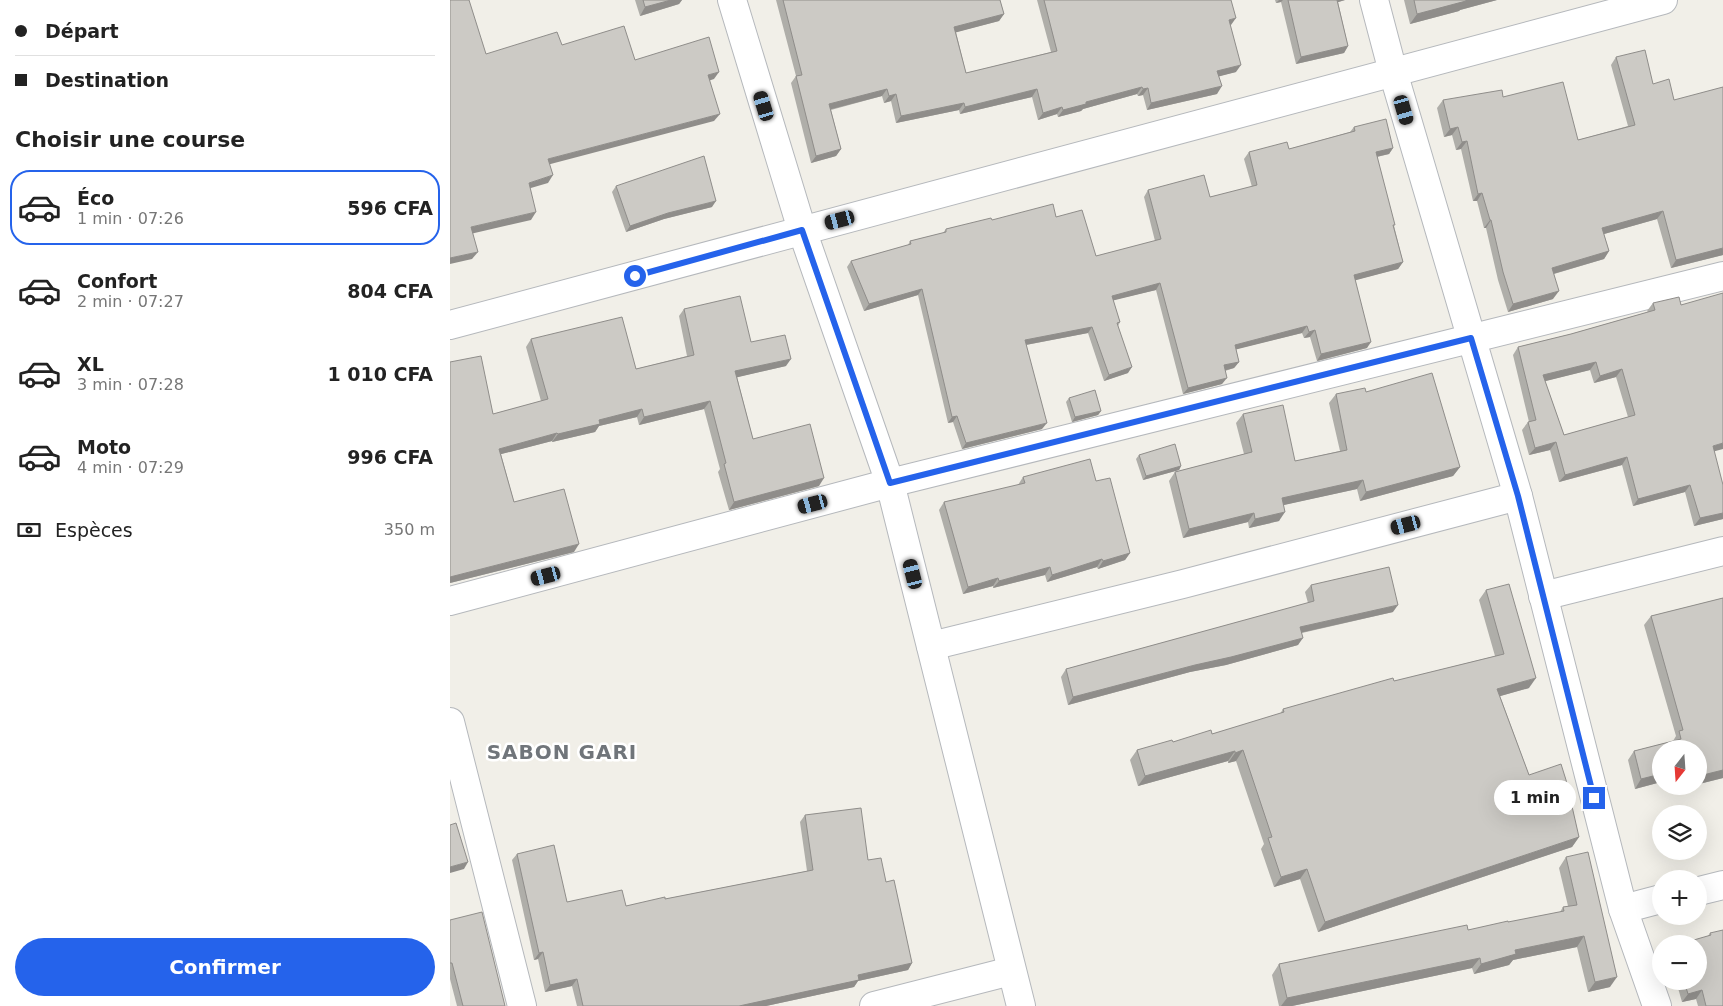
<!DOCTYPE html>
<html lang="fr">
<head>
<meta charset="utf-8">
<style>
  body { margin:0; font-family:"DejaVu Sans",sans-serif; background:#f2f2f2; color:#222; height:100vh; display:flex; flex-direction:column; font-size:19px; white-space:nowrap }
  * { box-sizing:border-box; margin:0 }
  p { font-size:16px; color:#767676 }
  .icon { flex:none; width:28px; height:28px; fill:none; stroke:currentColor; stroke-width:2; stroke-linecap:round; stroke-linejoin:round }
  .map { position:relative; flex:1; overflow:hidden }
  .panel { display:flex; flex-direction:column; background:#fff; width:450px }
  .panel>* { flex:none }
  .banner { display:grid; align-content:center; height:110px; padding:0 15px; background:#fff }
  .needle { width:32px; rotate:197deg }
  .controls { position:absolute; left:1202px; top:740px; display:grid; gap:10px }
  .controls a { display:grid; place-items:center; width:55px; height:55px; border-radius:50%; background:#fff; box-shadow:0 5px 20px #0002; font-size:25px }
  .end { position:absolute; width:22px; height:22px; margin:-11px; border:6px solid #2563eb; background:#fff; box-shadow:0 0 0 2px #fff }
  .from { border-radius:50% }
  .bubble { position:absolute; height:35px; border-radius:18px; background:#fff; box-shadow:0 5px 20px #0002; font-size:16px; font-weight:600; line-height:35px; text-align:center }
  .car { position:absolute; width:15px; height:30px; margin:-15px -8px; border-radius:6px; box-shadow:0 0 4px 1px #0007; background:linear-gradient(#222 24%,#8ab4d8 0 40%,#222 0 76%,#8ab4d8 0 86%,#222 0) }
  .banner b { display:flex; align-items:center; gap:18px; height:48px; font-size:19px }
  .banner b+b { border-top:1px solid #e0e0e0 }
  .banner i { width:12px; height:12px; background:#222 }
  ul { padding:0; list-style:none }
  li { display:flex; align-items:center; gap:15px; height:75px; margin:0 10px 8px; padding:0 5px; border:2px solid transparent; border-radius:20px }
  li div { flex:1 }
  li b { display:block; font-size:19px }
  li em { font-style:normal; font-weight:600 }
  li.active { border-color:#2563eb }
  li>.icon { width:45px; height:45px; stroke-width:1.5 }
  h2 { padding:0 15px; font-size:22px; line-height:60px }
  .pay { display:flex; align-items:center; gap:12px; height:55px; padding:0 15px; font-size:19px }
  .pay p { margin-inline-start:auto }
  .action { display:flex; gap:10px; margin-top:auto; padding:10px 15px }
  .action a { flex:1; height:58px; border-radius:30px; background:#2563eb; color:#fff; font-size:20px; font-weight:600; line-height:58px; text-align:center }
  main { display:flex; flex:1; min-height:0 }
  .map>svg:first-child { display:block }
</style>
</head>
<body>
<main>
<section class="panel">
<div class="banner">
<b><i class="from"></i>Départ</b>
<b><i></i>Destination</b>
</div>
<h2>Choisir une course</h2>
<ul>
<li class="active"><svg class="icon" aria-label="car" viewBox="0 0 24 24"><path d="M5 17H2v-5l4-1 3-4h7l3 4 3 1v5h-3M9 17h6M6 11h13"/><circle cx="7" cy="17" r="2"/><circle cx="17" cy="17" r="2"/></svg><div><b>Éco</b><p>1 min · 07:26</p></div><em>596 CFA</em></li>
<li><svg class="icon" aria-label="car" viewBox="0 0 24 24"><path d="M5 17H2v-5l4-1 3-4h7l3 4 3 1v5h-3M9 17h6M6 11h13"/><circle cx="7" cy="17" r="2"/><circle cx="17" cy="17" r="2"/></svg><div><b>Confort</b><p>2 min · 07:27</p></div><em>804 CFA</em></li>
<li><svg class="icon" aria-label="car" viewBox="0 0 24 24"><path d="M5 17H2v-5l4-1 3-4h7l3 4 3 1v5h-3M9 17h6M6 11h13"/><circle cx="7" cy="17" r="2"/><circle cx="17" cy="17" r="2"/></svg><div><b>XL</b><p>3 min · 07:28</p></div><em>1 010 CFA</em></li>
<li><svg class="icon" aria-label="car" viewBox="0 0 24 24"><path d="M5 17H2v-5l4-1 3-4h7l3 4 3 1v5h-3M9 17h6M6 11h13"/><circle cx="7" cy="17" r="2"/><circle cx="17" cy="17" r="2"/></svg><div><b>Moto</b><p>4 min · 07:29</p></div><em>996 CFA</em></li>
</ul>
<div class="pay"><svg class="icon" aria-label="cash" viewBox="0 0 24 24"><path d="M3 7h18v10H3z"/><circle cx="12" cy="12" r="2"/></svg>Espèces<p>350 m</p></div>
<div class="action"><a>Confirmer</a></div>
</section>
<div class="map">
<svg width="1273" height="1006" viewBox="0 0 1273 1006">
  <rect width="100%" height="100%" fill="#f1efe8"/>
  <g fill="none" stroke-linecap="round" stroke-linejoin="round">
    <defs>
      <g id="minor">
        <path d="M282 0 352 230 440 483 571 1006"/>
        <path d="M924 0 943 72 1068 496 1173 909 1207 1006"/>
        <path d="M0 325 1213 0"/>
        <path d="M1093 596 1273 551"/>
        <path d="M0 601 440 483 1273 276"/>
        <path d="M481 646 733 584 1068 496"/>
        <path d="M0 722 72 1006"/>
        <path d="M1249 891 1273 885"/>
        <path d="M1173 909 1211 899"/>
        <path d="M424 1006 561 971"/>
      </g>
    </defs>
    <use href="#minor" stroke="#b5b8bc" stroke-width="30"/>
    <use href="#minor" stroke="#fff" stroke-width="28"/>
  </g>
  <g fill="#afaea9" fill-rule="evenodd">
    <path d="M185 0H232L229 4 190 16Z"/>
    <path d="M326 0H550L554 14 549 21 506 32 516 73 601 52 587 0H781L780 25 786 72 769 76 767 94 697 110 693 95 688 96 687 94 633 109 631 111 608 117 607 114 588 120 582 97 510 114 509 110 446 123 441 101 434 103 432 96 381 110 391 149 386 156 361 163 341 83 346 76Z"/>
    <path d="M825 0H895L888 2 898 46 894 53 846 64 831 2 826 3Z"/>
    <path d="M954 0H1047L1010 10 1009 11 960 24Z"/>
    <path d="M1166 57 1224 100 1273 255 1221 268 1207 219 1154 234 1159 251 1154 259 1104 274 1103 299 1058 312 1048 280 1036 228H1034L1027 201H1023L1011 149 1006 150 1002 135 994 137 987 108 993 100 1053 97 1128 140 1178 126 1161 65Z"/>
    <path d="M904 127 943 148 939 154 927 157 953 262 948 269 905 280 917 348 867 361 860 337 854 338 852 333 786 349 789 362 784 368 775 371 772 384 733 394 706 290 663 300 670 322 668 326 678 373 654 381 638 333 576 345 592 429 512 449 503 422 498 423 468 295 414 311 397 267 401 261 458 245 460 241 493 233 496 229 542 220 606 217 646 256 705 241 694 197 698 190 760 197 802 187 794 159 799 152 839 149 900 132Z"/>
    <path d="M166 186 262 207 214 219 176 232 162 192Z"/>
    <path d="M1203 303 1264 452 1273 519 1244 526 1235 492 1183 506 1172 465 1109 482 1100 450 1079 455 1072 430 1078 422H1079L1063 355 1068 347 1121 334 1198 312 1197 311ZM1140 370 1144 383 1166 377 1178 417 1114 435 1095 381Z"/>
    <path d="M234 309 301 342 336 366 287 377 303 439 369 486 279 510 268 472 270 469 254 409 189 425 187 417 149 426 145 432 102 442V441L51 454 64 502 124 552 0 583 43 414 91 401 76 347 81 339 186 369 237 356 229 316Z"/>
    <path d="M916 392 1010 467 1003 476 910 501 907 489 833 505 829 521 799 528 798 522 733 538 719 481 725 472 794 454 786 423 793 414 845 461 890 451 879 403 886 394Z"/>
    <path d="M619 398 651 411 648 415 622 422 616 402Z"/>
    <path d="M689 455 731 466 729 470 693 480 686 459Z"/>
    <path d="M573 477 646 481 680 553 675 560 648 569 647 567 597 582 595 575 543 588V586L513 594 489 510 494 502 568 485Z"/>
    <path d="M861 585 943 612 852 633 848 645 776 665 740 672 618 705 611 677 616 669 858 603 855 592Z"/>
    <path d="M1036 590 1079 688 1050 696 1079 775 1129 837 1122 847 868 932 850 879 824 887 811 849 814 844 786 761 778 763V761L688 786 680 760 687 750 723 742 762 734 830 714 833 709 1045 656 1029 600Z"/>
    <path d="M1273 598V778L1249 784V749L1211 782 1185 789 1178 760 1184 751 1223 741 1226 736 1194 625 1201 616Z"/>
    <path d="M355 815 418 860 436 882 462 963 458 970 408 981 404 987 316 1006H127L122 986 95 992 88 959 84 960 62 860 67 854 117 902 176 906 215 899 357 871 350 822Z"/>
    <path d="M1116 857 1160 987 1138 992 1127 947 1063 960 1059 965 1024 974 1022 968 842 1006H829L822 975 829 964 1018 930 1110 912 1113 907 1118 906 1109 868Z"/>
    <path d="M0 920 55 1006H7L0 979Z"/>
    <path d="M1260 933 1273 1006H1248L1246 999 1232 1002 1226 981H1249L1258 936Z"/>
  </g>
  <g fill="#8f8d8a">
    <path d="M221 0H232L229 4 190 16 195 7Z"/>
    <path d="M829 0H833L831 2 826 3Z"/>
    <path d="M884 0H895L882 4Z"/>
    <path d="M1016 0H1047L1010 10 1009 11 960 24 967 14Z"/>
    <path d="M554 14 549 21 500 34 504 27Z"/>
    <path d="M786 18 781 25 774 27 779 20Z"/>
    <path d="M898 46 894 53 846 64 851 57Z"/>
    <path d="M791 65 786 72 763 78 767 71Z"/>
    <path d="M269 72 264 79 252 83 258 75Z"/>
    <path d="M772 86 767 94 697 110 701 103Z"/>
    <path d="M692 87 687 94 633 109 631 111 608 117 613 110 636 102Z"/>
    <path d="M698 88 693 95 688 96 693 89Z"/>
    <path d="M437 89 432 96 374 111 379 104Z"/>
    <path d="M587 89 582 97 510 114 515 107Z"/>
    <path d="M446 94 441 101 434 103 439 96Z"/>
    <path d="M514 103 509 110 446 123 451 116Z"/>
    <path d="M612 107 607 114 588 120 593 113Z"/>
    <path d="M270 114 264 121 93 166 98 159Z"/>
    <path d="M1008 127 1002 135 994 137 1000 129Z"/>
    <path d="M1017 141 1011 149 1006 150 1012 142Z"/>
    <path d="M943 148 939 154 921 158 926 152Z"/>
    <path d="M391 149 386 156 361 163 366 156Z"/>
    <path d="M103 175 98 183 74 190 79 183Z"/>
    <path d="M1032 193 1027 201H1023L1028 194Z"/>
    <path d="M266 201 262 207 214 219 176 232 180 226 218 213Z"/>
    <path d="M1213 211 1207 219 1147 236 1152 228Z"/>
    <path d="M86 212 81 220 16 235 21 227Z"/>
    <path d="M1040 220H1041L1036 228H1034Z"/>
    <path d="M1273 248V255L1221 268 1226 260Z"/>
    <path d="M1159 251 1154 259 1096 276 1102 268Z"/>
    <path d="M28 252 22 259 0 264V258Z"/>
    <path d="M953 262 948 269 899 282 904 275Z"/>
    <path d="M710 283 706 290 657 302 662 296Z"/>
    <path d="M472 289 468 295 414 311 419 304Z"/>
    <path d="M1109 291 1103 299 1058 312 1063 304Z"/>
    <path d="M857 326 852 333 780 351 785 345Z"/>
    <path d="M642 327 638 333 570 346 575 340Z"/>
    <path d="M865 330 860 337 854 338 859 332Z"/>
    <path d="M921 342 917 348 867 361 871 354Z"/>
    <path d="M341 359 336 366 280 379 285 371Z"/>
    <path d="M789 362 784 368 769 372 774 365Z"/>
    <path d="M1146 362 1140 370 1088 383 1093 375Z"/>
    <path d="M682 367 678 373 654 381 659 375Z"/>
    <path d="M1172 369 1166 377 1144 383 1150 376Z"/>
    <path d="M777 378 772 384 733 394 738 388Z"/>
    <path d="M260 401 254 409 189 425 194 417Z"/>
    <path d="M192 409 187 417 149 426 145 432 102 442 108 434 149 420Z"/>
    <path d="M651 411 648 415 622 422 625 417Z"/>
    <path d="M507 416 503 422 498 423 502 417Z"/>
    <path d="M597 423 592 429 512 449 516 443Z"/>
    <path d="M107 433 102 441 44 456 49 449Z"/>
    <path d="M1106 442 1100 450 1079 455 1085 448Z"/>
    <path d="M1273 443V449L1258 453 1263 446Z"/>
    <path d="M1177 457 1172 465 1109 482 1115 475Z"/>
    <path d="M731 466 729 470 693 480 696 476Z"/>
    <path d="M1010 467 1003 476 910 501 916 492Z"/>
    <path d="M374 478 369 486 279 510 284 502Z"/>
    <path d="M913 480 907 489 825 507 832 498Z"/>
    <path d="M1240 485 1235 492 1183 506 1188 499Z"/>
    <path d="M835 512 829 521 799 528 805 519Z"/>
    <path d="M804 513 798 522 733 538 739 529Z"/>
    <path d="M1273 513V519L1244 526 1250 518Z"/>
    <path d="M129 544 124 552 0 583V577Z"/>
    <path d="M680 553 675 560 648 569 653 561Z"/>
    <path d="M652 559 647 567 597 582 602 575Z"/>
    <path d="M600 567 595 575 543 588 549 581Z"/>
    <path d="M548 578 543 586 513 594 518 587Z"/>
    <path d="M948 605 943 612 845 634 850 627Z"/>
    <path d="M853 638 848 645 776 665 740 672 618 705 623 697 745 665Z"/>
    <path d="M1086 678 1079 688 1040 699 1047 689Z"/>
    <path d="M793 750 786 761 778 763 785 753Z"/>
    <path d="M785 751 778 761 688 786 695 776Z"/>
    <path d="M1273 770V778L1249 784V776Z"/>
    <path d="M1211 774V782L1185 789 1191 779Z"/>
    <path d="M1129 837 1122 847 868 932 875 922Z"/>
    <path d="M18 862 14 869 0 873V867Z"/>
    <path d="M857 869 850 879 824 887 831 877Z"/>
    <path d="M1134 936 1127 947 1063 960 1059 965 1024 974 1031 964 1065 950Z"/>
    <path d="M93 952 88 959 84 960 89 953Z"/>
    <path d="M1030 958 1022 968 842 1006H831L837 998Z"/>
    <path d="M462 963 458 970 408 981 404 987 316 1006H289L408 975Z"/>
    <path d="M1167 977 1160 987 1138 992 1145 982Z"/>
    <path d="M127 979 122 986 95 992 100 985Z"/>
    <path d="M1252 990 1246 999 1232 1002 1238 994Z"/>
  </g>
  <g fill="#cccac5" stroke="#8f8d8a" fill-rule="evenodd">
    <path d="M0 0H19L36 54 107 32 112 45 174 26 185 60 259 37 269 72 258 75 270 114 98 159 103 175 79 183 86 212 21 227 28 252 0 258Z"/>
    <path d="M193 0H221L195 7Z"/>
    <path d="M333 0H550L554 14 504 27 516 73 607 51 594 0H781L786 18 779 20 791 65 767 71 772 86 701 103 698 88 693 89 692 87 636 102V104L613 110 612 107 593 113 587 89 515 107 514 103 451 116 446 94 439 96 437 89 379 104 391 149 366 156 346 76 352 75Z"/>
    <path d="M838 0H887L898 46 851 57Z"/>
    <path d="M964 0H1016V1L967 14Z"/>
    <path d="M1195 50 1203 84 1219 79 1224 100 1273 87V248L1226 260 1213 211 1152 228 1159 251 1102 268 1109 291 1063 304 1053 272 1041 220H1040L1032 193 1028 194 1017 141 1012 142 1008 127 1000 129 993 100 1052 90 1053 97 1113 82 1128 140 1185 125 1166 57Z"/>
    <path d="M936 119 943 148 926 152 945 225H943L953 262 904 275 921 342 871 354 865 330 859 332 857 326 785 345 789 362 774 365 777 378 738 388 710 283 662 296 670 322 667 323 682 367 659 375 642 327 575 340 597 423 516 443 507 416 502 417 472 289 419 304 401 261 461 244 460 241 496 232V229L541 218 542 220 603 204 606 217 632 210 646 256 711 239 698 190 754 175 760 197 807 185 799 152 837 142 839 149 905 131 904 127Z"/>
    <path d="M254 156 266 201 218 213 180 226 166 186Z"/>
    <path d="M1273 293V443L1263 446 1273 485V513L1250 518 1240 485 1188 499 1177 457 1115 475 1106 442 1085 448 1078 422 1086 420 1068 347 1121 334 1205 310 1203 303 1229 297 1231 305ZM1146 362 1150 376 1172 369 1185 415 1114 435 1093 375Z"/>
    <path d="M290 296 301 342 335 335 341 359 285 371 303 439 360 424 374 478 284 502 274 464 276 463 260 401 194 417 192 409 149 420 150 424 108 434 107 433 49 449 64 502 114 489 129 544 0 577V362L31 356 43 414 98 399 81 339 172 317 186 369 244 355 234 309Z"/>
    <path d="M982 373 1010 467 916 492 913 480 832 498 835 512 805 519 804 513 739 529 725 472 802 452 793 414 833 405 845 461 897 450 886 394 915 388 916 392Z"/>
    <path d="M645 390 651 411 625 417 619 398Z"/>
    <path d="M725 444 731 466 696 476 689 455Z"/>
    <path d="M640 459 646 481 660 478 680 553 653 561 652 559 602 575 600 567 549 581 548 578 518 587 494 502 575 483 573 477Z"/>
    <path d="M939 567 948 605 850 627 853 638 781 657 745 665 623 697 616 669 864 601 861 585Z"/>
    <path d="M1059 584 1086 678 1047 689 1079 775 1111 764 1116 780 1129 837 875 922 857 869 831 877 818 838 822 837 793 750 785 753V751L695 776 687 750 722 740 723 742 761 730 762 734 834 712 833 709 943 678 944 681 1054 654 1036 590Z"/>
    <path d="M1273 598V770L1249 776V749H1211V774L1191 779 1184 751 1231 739 1229 731 1233 730 1201 616Z"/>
    <path d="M411 808 418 860 431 858 436 882 444 880 462 963 408 975 409 980 289 1006H133L127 979 100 985 93 952 89 953 67 854 104 845 117 902 172 890 176 906 215 897V899L363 870 355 815Z"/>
    <path d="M6 823 18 862 0 867V825Z"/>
    <path d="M1138 852 1167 977 1145 982 1134 936 1065 950 1066 954 1031 964 1030 958 837 998 829 964 1017 925 1018 930 1058 921V922L1114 911 1113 907 1127 905 1116 857Z"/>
    <path d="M32 912 55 1006H13L2 963H0V920Z"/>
    <path d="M1273 930V1006H1256L1252 990 1238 994 1234 981H1249V944H1230L1261 935 1260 933Z"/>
  </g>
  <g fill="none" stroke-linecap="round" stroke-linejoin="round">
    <path stroke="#2563eb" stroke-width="6" d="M185 276 352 230 440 483 1021 338 1068 496 1144 798"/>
  </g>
  <g text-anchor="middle" stroke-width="5" stroke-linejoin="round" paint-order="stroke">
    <g font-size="20" font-weight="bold" letter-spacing="1" fill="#70757a" stroke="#fff">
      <text x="112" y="759">SABON GARI</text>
    </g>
  </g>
</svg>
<div class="controls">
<a><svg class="needle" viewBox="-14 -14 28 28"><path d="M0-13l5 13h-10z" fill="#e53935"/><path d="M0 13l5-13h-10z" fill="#767676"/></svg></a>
<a><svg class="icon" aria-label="layers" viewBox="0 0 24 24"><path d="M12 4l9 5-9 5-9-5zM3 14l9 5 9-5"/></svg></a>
<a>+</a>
<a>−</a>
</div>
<i class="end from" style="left:185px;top:276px"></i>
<i class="end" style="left:1144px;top:798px"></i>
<div class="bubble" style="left:1044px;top:780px;width:82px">1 min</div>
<i class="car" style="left:314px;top:106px;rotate:343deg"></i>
<i class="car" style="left:954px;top:110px;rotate:164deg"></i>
<i class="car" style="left:390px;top:220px;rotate:255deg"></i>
<i class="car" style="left:363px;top:504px;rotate:255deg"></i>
<i class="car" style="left:956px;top:525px;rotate:255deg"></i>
<i class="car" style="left:463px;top:574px;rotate:346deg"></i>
<i class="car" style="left:96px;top:576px;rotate:255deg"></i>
</div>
</main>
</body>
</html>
